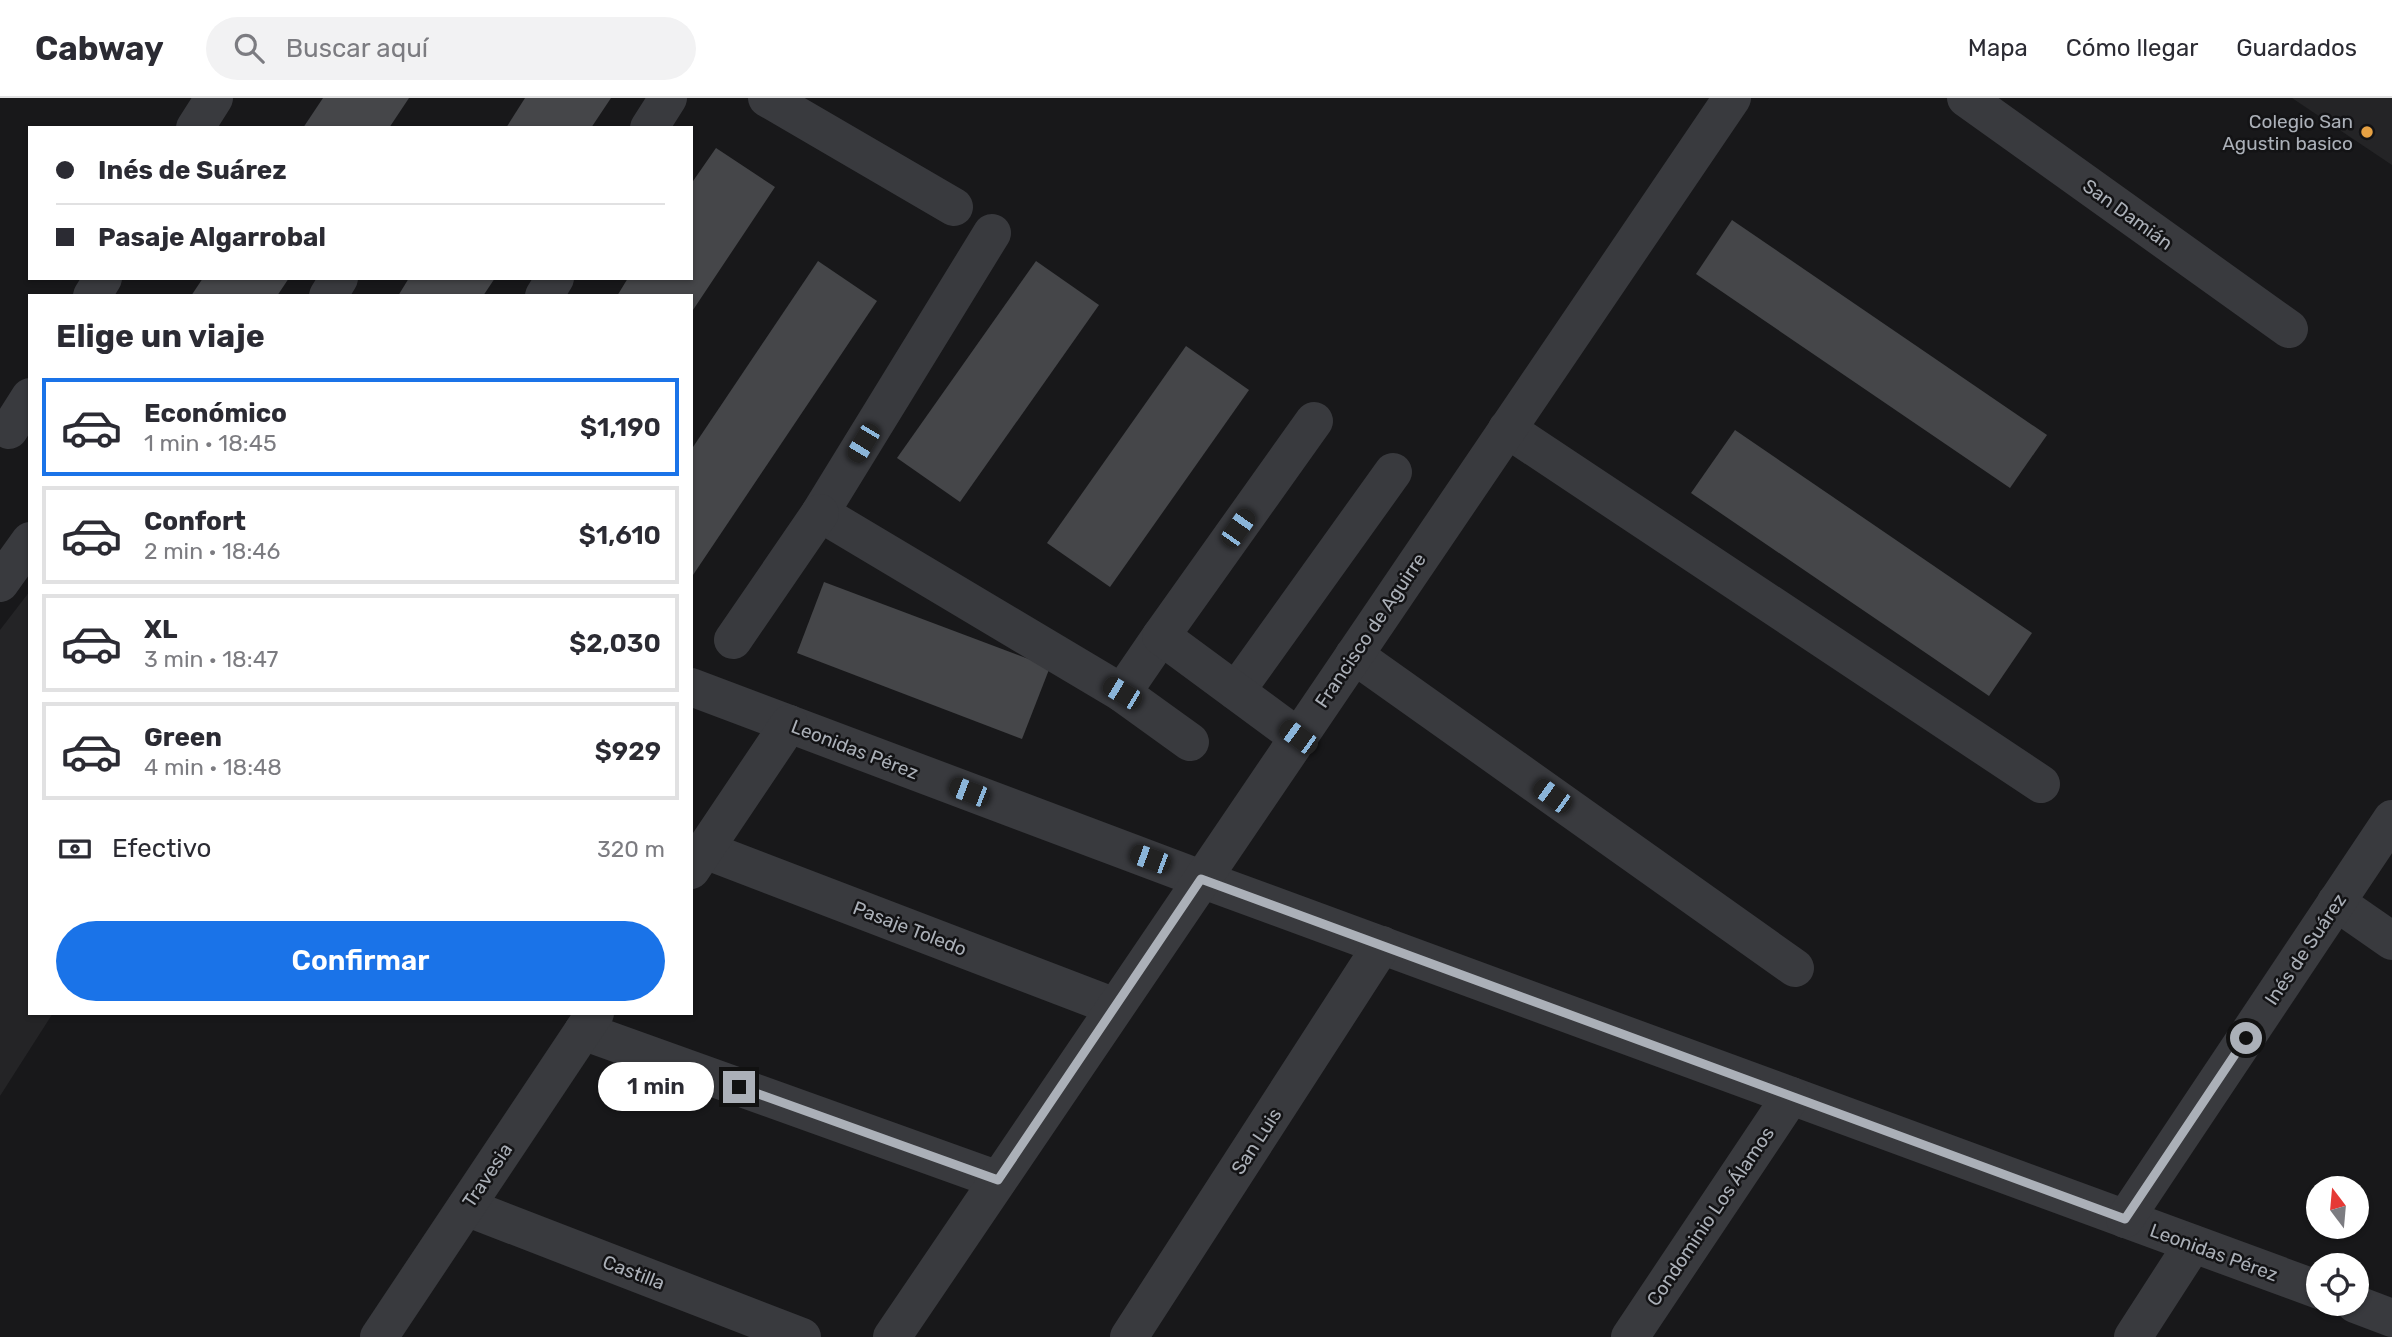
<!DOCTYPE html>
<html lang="es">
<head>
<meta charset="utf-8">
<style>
  body { margin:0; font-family:Rubik,sans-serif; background:#f2f2f3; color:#2b2b33; height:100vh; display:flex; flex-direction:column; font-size:26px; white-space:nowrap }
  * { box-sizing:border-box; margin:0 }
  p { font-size:23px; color:#7c7c81 }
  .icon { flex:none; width:38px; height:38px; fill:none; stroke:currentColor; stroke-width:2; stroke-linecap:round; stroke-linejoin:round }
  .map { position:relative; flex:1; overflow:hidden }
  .details { position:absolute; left:28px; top:196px; width:665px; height:721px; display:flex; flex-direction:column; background:#fff; border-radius:0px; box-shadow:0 2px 5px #0004 }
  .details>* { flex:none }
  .hud { position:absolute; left:28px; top:28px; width:665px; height:154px; border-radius:0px; box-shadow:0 2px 5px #0004; display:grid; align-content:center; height:154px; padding:0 28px; background:#fff }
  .needle { width:46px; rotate:344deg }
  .buttons { position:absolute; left:2306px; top:1078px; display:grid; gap:14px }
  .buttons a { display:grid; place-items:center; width:63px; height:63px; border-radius:50%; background:#fff; box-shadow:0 2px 5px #0004; font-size:35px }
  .end { position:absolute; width:32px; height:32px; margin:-16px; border:9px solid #abb0b8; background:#111; box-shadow:0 0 0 4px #111 }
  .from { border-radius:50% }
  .bubble { position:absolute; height:49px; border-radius:24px; background:#fff; box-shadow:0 2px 5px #0004; font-size:23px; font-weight:600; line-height:49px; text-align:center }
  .car { position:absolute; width:21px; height:42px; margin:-21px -10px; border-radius:9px; box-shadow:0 0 5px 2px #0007; background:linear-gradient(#222 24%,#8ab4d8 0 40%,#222 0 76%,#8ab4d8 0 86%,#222 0) }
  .hud b { display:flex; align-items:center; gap:24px; height:66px; font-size:26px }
  .hud b+b { border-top:2px solid #e1e1e2 }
  .hud i { width:18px; height:18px; background:#2b2b33 }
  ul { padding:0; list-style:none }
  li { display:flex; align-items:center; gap:21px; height:98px; margin:0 14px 10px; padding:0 14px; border:4px solid #e1e1e2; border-radius:0px }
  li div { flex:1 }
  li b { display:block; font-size:26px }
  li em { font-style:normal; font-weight:600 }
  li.on { border-color:#1a73e8 }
  li>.icon { width:63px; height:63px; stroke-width:1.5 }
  h2 { padding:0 28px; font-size:32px; line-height:84px }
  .pay { display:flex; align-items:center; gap:18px; height:77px; padding:0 28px; font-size:26px }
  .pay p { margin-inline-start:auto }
  .cta { display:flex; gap:14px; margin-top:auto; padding:14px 28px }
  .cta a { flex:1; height:80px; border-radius:42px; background:#1a73e8; color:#fff; font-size:28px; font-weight:600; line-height:80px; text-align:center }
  header { display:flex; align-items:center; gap:42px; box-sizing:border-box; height:98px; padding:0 35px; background:#fff; border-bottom:2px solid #e1e1e2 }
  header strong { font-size:33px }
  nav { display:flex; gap:38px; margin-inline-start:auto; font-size:24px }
  .search { width:490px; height:63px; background:#f2f2f3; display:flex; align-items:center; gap:18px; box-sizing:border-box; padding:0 24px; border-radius:38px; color:#7c7c81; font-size:26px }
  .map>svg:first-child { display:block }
</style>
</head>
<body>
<header>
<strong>Cabway</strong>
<div class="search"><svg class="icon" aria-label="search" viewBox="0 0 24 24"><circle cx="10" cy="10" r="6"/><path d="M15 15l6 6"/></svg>Buscar aquí</div>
<nav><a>Mapa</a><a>Cómo llegar</a><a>Guardados</a></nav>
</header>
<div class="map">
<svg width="2392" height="1239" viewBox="0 0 2392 1239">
  <rect width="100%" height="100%" fill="#18181a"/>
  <g fill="#242426">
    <path d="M2292 0H2392V67Z"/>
    <path d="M30 493V915H53L0 998V532Z"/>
  </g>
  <g fill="#454649">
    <path d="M323 0H409L389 30H303Z"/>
    <path d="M525 0H611L591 30H506Z"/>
    <path d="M716 50 775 89 691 215V198H617L628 180H691V86Z"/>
    <path d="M1732 122 2047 337 2010 390 1696 176Z"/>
    <path d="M818 163 877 203 691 480V352Z"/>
    <path d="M1036 163 1099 207 960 404 897 360Z"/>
    <path d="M203 180H289L277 198H191Z"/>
    <path d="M409 180H495L483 198H398Z"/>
    <path d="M1186 248 1249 292 1110 489 1047 445Z"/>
    <path d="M1735 332 2032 535 1989 598 1691 395Z"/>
    <path d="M824 484 1050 569 1022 641 797 555Z"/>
  </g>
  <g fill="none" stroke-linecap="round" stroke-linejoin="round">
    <g stroke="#393a3e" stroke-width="38">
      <path d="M767 0 954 109"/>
      <path d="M1966 0 2289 231"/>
      <path d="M195 30 214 0"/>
      <path d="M649 30 668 0"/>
      <path d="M992 135 820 415 1122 595"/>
      <path d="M92 198 103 180"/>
      <path d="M328 198 339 180"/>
      <path d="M544 198 555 180"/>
      <path d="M1507 331 2041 686"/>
      <path d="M9 332 30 299"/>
      <path d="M0 485 30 443"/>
      <path d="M1161 538 1122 595 1190 644"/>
      <path d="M733 542 820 415"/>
      <path d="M1354 557 1795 870"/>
      <path d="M691 589 1201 781 2319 1192"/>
      <path d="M1236 593 1393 374"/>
      <path d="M1298 639 1161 538 1314 323"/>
      <path d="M705 752 1115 909"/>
      <path d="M691 772 789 626"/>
      <path d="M2336 804 2392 843"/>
      <path d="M583 933 998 1082"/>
      <path d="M466 1109 802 1239"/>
      <path d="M2125 1121 2392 721"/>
      <path d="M2355 1206 2392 1220"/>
      <path d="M379 1239 595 915"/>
      <path d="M892 1239 1732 0"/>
      <path d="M1129 1239 1382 847"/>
      <path d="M1630 1239 1791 998"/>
      <path d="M2133 1239 2193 1146"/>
    </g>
  </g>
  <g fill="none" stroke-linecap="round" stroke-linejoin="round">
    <path stroke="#abb0b8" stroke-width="9" d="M739 989 998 1082 1201 781 2125 1121 2246 940"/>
  </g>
  <circle fill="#e6a143" stroke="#131315" stroke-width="2.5" cx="2367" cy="34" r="7"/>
  <g text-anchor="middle" stroke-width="5" stroke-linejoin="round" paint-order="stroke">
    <g font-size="19" fill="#abb0b8" stroke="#131315" text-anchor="end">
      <text x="2353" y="30">Colegio San<tspan x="2353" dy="22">Agustin basico</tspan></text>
    </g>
    <g font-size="19" fill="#abb0b8" stroke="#131315">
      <text transform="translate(2128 116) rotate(36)" y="7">San Damián</text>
      <text transform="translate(1370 532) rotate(-56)" y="7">Francisco de Aguirre</text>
      <text transform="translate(855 651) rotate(21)" y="7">Leonidas Pérez</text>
      <text transform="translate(910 830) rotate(21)" y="7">Pasaje Toledo</text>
      <text transform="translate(2305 851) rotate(-56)" y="7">Inés de Suárez</text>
      <text transform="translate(1256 1043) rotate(-57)" y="7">San Luis</text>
      <text transform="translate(487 1077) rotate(-56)" y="7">Travesia</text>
      <text transform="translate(1710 1118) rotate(-56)" y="7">Condominio Los Álamos</text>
      <text transform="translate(2214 1154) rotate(20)" y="7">Leonidas Pérez</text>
      <text transform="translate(634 1174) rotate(21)" y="7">Castilla</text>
    </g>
  </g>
</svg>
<div class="buttons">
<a><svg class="needle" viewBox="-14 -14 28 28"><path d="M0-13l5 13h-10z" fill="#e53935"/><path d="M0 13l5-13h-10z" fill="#7c7c81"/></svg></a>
<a><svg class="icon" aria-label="locate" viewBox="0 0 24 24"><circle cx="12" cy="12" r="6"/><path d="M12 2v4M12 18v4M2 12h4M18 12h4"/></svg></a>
</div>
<i class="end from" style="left:2246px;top:940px"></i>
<i class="end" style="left:739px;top:989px"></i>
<div class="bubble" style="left:598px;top:964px;width:116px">1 min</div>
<i class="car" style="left:863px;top:345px;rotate:211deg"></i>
<i class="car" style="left:1238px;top:430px;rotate:35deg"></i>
<i class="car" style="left:1122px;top:595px;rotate:301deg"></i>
<i class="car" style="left:1298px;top:639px;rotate:306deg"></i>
<i class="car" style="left:969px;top:694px;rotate:291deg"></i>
<i class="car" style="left:1552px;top:698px;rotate:306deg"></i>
<i class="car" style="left:1150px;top:761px;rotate:290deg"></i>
<div class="hud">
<b><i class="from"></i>Inés de Suárez</b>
<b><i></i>Pasaje Algarrobal</b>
</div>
<section class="details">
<h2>Elige un viaje</h2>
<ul>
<li class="on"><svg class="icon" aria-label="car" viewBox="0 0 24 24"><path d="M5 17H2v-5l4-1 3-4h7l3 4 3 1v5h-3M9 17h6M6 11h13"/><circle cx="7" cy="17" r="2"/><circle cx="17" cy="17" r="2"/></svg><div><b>Económico</b><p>1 min · 18:45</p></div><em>$1,190</em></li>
<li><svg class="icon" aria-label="car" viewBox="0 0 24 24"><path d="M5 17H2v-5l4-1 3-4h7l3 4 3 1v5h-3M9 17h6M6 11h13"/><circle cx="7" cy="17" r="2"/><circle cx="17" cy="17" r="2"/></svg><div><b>Confort</b><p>2 min · 18:46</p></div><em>$1,610</em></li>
<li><svg class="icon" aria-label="car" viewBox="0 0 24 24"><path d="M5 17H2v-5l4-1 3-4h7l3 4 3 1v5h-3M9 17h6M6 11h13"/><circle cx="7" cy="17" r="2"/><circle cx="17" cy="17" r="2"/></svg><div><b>XL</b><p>3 min · 18:47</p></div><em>$2,030</em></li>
<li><svg class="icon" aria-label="car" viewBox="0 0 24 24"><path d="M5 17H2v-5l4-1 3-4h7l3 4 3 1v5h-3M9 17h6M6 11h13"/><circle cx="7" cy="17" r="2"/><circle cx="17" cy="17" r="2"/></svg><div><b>Green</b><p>4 min · 18:48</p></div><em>$929</em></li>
</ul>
<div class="pay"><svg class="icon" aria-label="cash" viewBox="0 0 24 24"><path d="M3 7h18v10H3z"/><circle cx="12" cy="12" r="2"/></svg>Efectivo<p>320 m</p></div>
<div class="cta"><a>Confirmar</a></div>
</section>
</div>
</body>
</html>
